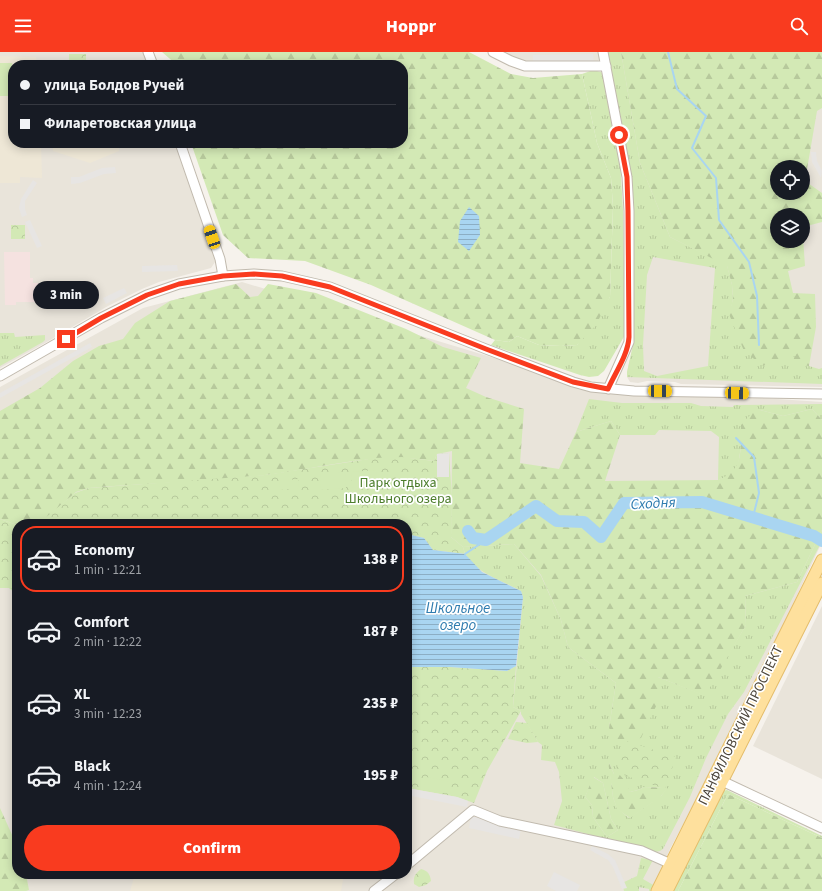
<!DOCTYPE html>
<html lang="en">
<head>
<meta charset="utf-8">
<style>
  body { margin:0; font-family:"Source Sans 3",sans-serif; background:#242831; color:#f1f3f6; height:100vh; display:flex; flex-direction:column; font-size:15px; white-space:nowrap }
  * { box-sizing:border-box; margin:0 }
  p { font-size:13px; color:#9ea1a6 }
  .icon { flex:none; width:22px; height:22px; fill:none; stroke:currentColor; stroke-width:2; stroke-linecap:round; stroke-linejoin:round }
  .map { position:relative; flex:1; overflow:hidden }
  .sheet { position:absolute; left:12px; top:467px; width:400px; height:360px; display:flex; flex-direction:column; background:#171b24; border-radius:16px; box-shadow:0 2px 10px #0003 }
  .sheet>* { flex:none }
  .guide { position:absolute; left:8px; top:8px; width:400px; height:88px; border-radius:16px; box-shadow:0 2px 10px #0003; display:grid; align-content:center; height:88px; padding:0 12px; background:#171b24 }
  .tools { position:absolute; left:770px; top:108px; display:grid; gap:8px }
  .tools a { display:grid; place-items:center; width:40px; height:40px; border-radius:50%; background:#171b24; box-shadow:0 2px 10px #0003; font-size:20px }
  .end { position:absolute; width:18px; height:18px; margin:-9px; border:5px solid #f93b1f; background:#fff; box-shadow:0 0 0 2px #fff }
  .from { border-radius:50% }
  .bubble { position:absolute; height:28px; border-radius:14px; background:#171b24; box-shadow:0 2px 10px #0003; font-size:13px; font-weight:800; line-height:28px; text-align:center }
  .car { position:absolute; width:12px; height:24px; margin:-12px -6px; border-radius:5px; box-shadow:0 0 3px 1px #0007; background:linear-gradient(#f5c518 24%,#345 0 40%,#f5c518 0 76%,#345 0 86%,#f5c518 0) }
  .guide b { display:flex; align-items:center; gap:14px; height:38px; font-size:15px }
  .guide b+b { border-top:1px solid #363941 }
  .guide i { width:10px; height:10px; background:#f1f3f6 }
  ul { padding:7px 0 0; list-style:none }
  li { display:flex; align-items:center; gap:12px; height:66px; margin:0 8px 6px; padding:0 4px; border:2px solid transparent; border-radius:16px }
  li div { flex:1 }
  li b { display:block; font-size:15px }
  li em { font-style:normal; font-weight:800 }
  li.on { border-color:#f93b1f }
  li>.icon { width:36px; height:36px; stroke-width:1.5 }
  .cta { display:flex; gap:8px; margin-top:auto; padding:8px 12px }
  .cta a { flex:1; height:46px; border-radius:24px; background:#f93b1f; color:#fff; font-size:16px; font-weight:800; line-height:46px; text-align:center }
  header { display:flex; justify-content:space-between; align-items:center; height:52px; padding:0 12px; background:#f93b1f; color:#fff; font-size:18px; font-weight:800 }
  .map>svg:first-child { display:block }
</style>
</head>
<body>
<header><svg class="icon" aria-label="menu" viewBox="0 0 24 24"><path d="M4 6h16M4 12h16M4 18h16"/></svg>Hoppr<svg class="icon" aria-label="search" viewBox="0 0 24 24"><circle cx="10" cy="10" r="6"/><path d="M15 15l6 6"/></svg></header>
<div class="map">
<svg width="822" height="839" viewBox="0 0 822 839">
  <defs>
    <pattern id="grass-tufts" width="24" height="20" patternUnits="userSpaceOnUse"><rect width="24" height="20" fill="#d3e9b5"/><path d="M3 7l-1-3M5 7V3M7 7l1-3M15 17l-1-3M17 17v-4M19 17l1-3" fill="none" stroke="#b7c99c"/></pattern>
    <pattern id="forest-firs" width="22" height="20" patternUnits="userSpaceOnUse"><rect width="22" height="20" fill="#d3e9b5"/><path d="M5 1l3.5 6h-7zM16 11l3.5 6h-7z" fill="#b7c99c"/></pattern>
    <pattern id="park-crowns" width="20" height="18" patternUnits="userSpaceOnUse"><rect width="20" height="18" fill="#d3e9b5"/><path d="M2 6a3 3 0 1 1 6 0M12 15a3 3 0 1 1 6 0" fill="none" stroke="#b7c99c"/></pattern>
    <pattern id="water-rules" width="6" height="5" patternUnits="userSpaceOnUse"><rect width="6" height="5" fill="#a9d5f1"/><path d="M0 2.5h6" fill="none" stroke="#8caec4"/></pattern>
  </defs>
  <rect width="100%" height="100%" fill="#f6f2ec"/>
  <g fill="#e9e4da" fill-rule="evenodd">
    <path d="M0 0H144L149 13H13V91H175L214 202 215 210 211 216 159 230 142 237 108 254 45 291 0 316Z"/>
    <path d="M500 0H600V7L596 11 533 12 518 8Z"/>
    <path d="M608 0H822V335L681 332 675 330 647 329 638 331 630 330 627 325V320L633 293V237L624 93ZM777 115H803V141H777ZM777 163H803V189H777Z"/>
    <path d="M242 230 591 335 822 350V490L743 659 670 797 652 839H0V335L143 256ZM17 472H407V822H17Z"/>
    <path d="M822 554V727L753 694Z"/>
  </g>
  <g fill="#eee7d6">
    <path d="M0 4 36 5 37 13H13V91H41L42 126 20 125V131H0Z"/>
    <path d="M53 91H119V99L90 111 53 99Z"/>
    <path d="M135 822H344L341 839H130Z"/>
  </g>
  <path fill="#f5e2e0" d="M4 200H30V226H33V231H42V250H16V253H5Z"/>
  <g fill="url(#grass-tufts)" fill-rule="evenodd">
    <path d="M608 0H621L640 111 670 185 727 213 732 233 733 247 730 262 800 298 809 314 819 317 822 316V332L627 325V320L633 293V237L624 93ZM653 205 715 216 708 314 657 324 644 319 643 293 647 223Z"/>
    <path d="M593 18 601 20 604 25 620 109 623 158 625 283 604 319 598 324 589 325 580 323 491 293 495 288 509 290 517 284 539 293 561 294 577 293 610 245 613 155 611 126 597 91 582 22Z"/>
    <path d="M0 281H14L15 285 45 283V288L43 290 0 314Z"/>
    <path d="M589 347 622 351H691L701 354 733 355 734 353 822 352V368L812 357 783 364 760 358 741 394 738 414 729 424 718 428 719 385 711 379 659 378 655 383H620L611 369 576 380Z"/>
    <path d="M822 478V489L744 640 728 662 706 706 690 745 663 797 660 799 655 800 554 773 562 749 559 720 555 710 541 708 542 693 538 690 521 662V659L513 655 523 545 521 539C502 528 468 519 463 495L514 492 541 524 561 568 568 595 616 631 609 676 658 650V625L704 643 746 573 745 544 797 530ZM609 711 614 722 630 740 638 738 644 735 667 736 661 744 629 766 617 756 613 745ZM594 725 603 731 611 767 618 778 607 785 593 765 592 753 585 745Z"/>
    <path d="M727 738 822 784V786L728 742 678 839H673L719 742 722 739Z"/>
    <path d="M641 806 653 808 643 827 655 834 652 839H649V837L639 835V839H624L622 831 637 824Z"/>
  </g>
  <g fill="url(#forest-firs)" fill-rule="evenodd">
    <path d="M162 0H469L511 22 533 26 582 22 597 91 611 126 613 155 610 245 596 273 577 293 561 294 539 293 517 284 509 290 495 288 371 233 305 209 248 206 223 183 191 91H403V13H177Z"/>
    <path d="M621 0H822V56L817 59 805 129 822 141V170L803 175V163H777V189H803V185L805 214 788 219 793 241 815 242 816 275 809 314 796 312 792 309 799 298 763 314 744 299 729 262 733 247 732 233 727 214 670 185 640 111ZM777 115H803V141H777Z"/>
    <path d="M236 232 250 245 258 244 268 232 316 241 406 277 443 295 481 306 466 336 486 345 524 357 520 411 559 417 576 380 611 369 620 383 605 429 718 428C745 418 740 398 741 373L754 359 760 358 783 364 812 357 822 368V478L797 530 745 544 746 573 705 644 658 625V650L641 686 618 691 609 676 616 631 568 595 561 568 541 523 514 492 463 495 451 485 452 399 437 402 434 409C374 399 324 416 265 423 207 430 147 431 89 436L76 440 41 471 38 472H17V473L0 467V359L40 336 73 309 99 294 123 287 135 271 170 249Z"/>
    <path d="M608 709 614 722 618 721 626 730 630 740 638 738 644 735 668 736 661 744 659 752 653 750 630 766 617 757 613 745Z"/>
    <path d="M593 725 603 731 611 767 618 778 607 785 593 765 592 753 585 745Z"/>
    <path d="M728 742 822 786V839H678Z"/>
    <path d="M0 756 17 794V822H26L29 838 26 839H0Z"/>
  </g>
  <g fill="url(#park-crowns)">
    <path d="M69 2H86V12L69 13Z"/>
    <rect x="11" y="173" width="14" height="14"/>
    <path d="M449 401 452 446 451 485 463 495 465 502 433 498 424 486 407 482V472H38L75 441 89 436 265 423 375 406 402 405 434 409 437 402Z"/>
    <path d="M0 467 17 473V543L9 536H0Z"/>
    <path d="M516 614 513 655 521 659 487 719 474 751 457 745 407 736V615H450L507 619Z"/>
    <path d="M516 670 527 671 538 690 527 691 508 687Z"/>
    <path d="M626 689 676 705 665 737 615 720Z"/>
    <path d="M421 817C428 819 430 822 431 829L426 833 419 835 414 832C413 824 416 821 421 817Z"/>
  </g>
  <g fill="#d3e9b5">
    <path d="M0 11H12L13 44H0Z"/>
    <path d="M376 418 377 435 352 436 351 420Z"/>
    <path d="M345 420 346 436 321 438 320 421Z"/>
    <path d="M298 427 299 436 280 438 279 429Z"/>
    <path d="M426 725 452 730 450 742 424 737Z"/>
  </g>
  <g fill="#e7e5e3">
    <path d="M593 2 594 10 533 11V3Z"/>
    <path d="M811 100H816L817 109 822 119 821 126 812 110Z"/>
    <path d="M115 115 116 121 104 122 80 131 71 132V125H79L102 116Z"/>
    <path d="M33 128 37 131 25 149V157L27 163 22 165 19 156 21 147Z"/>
    <path d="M30 168 42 194 37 196 25 170Z"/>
    <path d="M177 213 178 219 142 220V214Z"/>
    <path d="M124 236 127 241 106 252 103 246Z"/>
    <path d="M90 291 92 295 0 346V341Z"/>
    <path d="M449 401V425H437V402Z"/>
    <path d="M407 736 457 745 468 749 467 755 407 743Z"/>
    <path d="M471 764 521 777 519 787 469 776Z"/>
    <path d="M592 794 608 802 615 808 627 836 622 837 613 815 608 808 590 798Z"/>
    <path d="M554 820 580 833 577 839H556L547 834Z"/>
  </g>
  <g fill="url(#water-rules)">
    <path d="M469 155 479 164 480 183 469 199 458 190 460 169Z"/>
    <path d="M407 482 424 486 433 498 465 502 482 520 521 539 523 545 516 614 507 619 450 615H407Z"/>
  </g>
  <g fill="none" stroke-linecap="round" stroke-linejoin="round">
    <g stroke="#a9d5f1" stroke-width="2">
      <path d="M668 0 677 37 706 64 692 96 716 126 719 168 749 210 757 244 759 293"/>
      <path d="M736 386 754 405 759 441 753 465"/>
      <path d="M465 502 486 488"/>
    </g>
    <path stroke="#a9d5f1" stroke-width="12" d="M468 479 473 486 486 488 536 454 557 469 584 470 601 485 624 451 702 450 814 484 822 489"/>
    <defs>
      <g id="minor">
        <path d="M148 0 153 13"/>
        <path d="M493 0 511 9 525 14H606"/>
        <path d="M603 0 627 125 629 159V290L608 337"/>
        <path d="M180 91 220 207 223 224"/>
        <path d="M0 324 101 266 147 243 179 232 223 224 254 222 282 224 330 235 486 297 573 330 591 335 634 339 822 342"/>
        <path d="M722 729 822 776"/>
        <path d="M407 813 473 758 500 769 642 799 671 812"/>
        <path d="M374 839 396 822"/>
      </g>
      <g id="major">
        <path d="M657 839 822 508"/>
        <path d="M667 839 822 531"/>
      </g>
    </defs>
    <use href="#minor" stroke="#c1baae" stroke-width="11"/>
    <use href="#major" stroke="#e4bd6b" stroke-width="13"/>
    <use href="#minor" stroke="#fff" stroke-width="9"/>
    <use href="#major" stroke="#fee09d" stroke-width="11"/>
  </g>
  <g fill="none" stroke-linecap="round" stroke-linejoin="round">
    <path stroke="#f93b1f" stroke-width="5" d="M66 287 101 266 147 243 179 232 223 224 254 222 282 224 330 235 486 297 573 330 608 337C615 321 628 303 629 285L628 159 627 125 619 83"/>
  </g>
  <g text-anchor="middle" stroke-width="3.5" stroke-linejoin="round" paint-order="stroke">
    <g font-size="14" fill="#4c7d2b" stroke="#fff">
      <text x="398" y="435">Парк отдыха<tspan x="398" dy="16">Школьного озера</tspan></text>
    </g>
    <g font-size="14" fill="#4a4339" stroke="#fff">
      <text transform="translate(740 673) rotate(-64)" y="5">ПАНФИЛОВСКИЙ ПРОСПЕКТ</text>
    </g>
    <g font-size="15" font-style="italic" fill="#2f7caf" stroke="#fff">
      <text transform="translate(653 451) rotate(-3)" y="5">Сходня</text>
      <text x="458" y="561">Школьное<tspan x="458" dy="17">озеро</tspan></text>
    </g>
  </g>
</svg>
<div class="tools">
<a><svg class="icon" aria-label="locate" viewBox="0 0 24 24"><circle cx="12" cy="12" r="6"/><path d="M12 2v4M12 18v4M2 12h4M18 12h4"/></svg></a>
<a><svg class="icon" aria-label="layers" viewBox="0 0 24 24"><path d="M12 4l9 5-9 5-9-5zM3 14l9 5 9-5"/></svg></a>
</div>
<i class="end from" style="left:619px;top:83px"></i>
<i class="end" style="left:66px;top:287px"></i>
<div class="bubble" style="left:33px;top:229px;width:66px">3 min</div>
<i class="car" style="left:212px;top:185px;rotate:341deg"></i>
<i class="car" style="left:660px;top:339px;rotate:91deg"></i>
<i class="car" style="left:737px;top:341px;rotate:92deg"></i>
<div class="guide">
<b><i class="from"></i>улица Болдов Ручей</b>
<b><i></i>Филаретовская улица</b>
</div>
<section class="sheet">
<ul>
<li class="on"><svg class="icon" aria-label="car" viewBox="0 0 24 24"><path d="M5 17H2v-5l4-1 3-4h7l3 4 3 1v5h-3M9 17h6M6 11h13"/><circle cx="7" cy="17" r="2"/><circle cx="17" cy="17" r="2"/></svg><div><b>Economy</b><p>1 min · 12:21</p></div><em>138 ₽</em></li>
<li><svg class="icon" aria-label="car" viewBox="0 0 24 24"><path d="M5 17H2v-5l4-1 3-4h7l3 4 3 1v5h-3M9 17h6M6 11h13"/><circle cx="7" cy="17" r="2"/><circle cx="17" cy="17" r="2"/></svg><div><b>Comfort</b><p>2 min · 12:22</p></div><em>187 ₽</em></li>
<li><svg class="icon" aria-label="car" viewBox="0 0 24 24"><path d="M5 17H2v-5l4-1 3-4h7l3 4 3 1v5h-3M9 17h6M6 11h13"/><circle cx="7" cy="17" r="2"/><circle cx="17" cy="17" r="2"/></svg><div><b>XL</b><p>3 min · 12:23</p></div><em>235 ₽</em></li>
<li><svg class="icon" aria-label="car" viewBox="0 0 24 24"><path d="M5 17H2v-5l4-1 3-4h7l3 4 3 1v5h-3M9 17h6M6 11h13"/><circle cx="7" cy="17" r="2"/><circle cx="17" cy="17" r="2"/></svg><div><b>Black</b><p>4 min · 12:24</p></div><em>195 ₽</em></li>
</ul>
<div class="cta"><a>Confirm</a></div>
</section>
</div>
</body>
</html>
